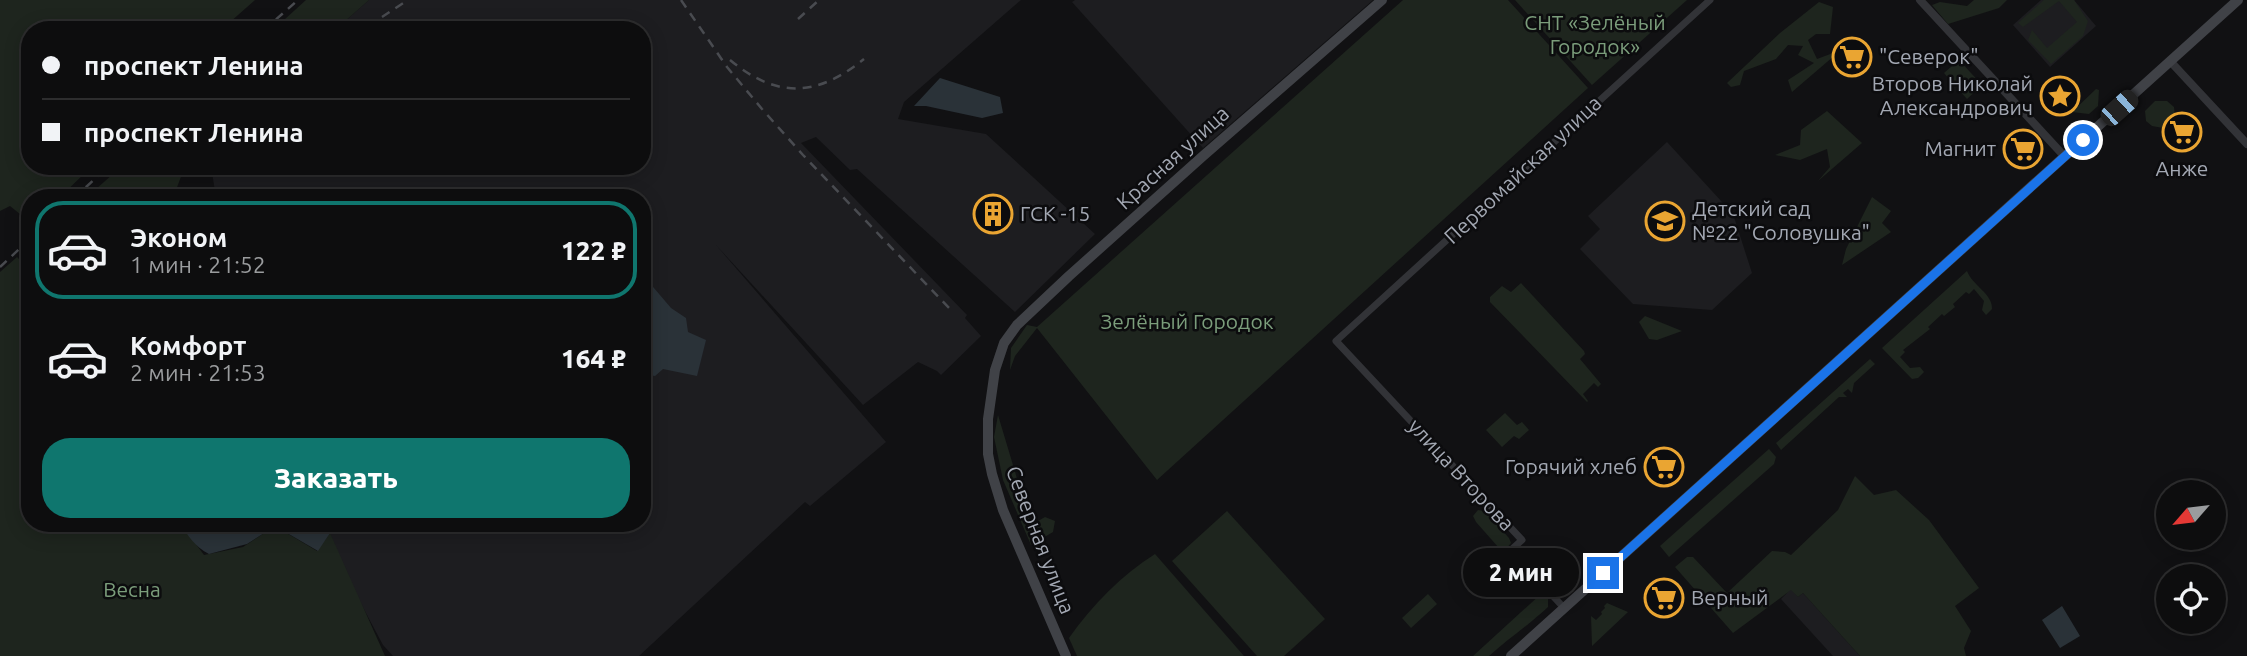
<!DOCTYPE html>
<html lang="ru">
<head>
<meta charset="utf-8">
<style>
  body { margin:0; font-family:Ubuntu,sans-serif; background:#1b1b1c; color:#f1f3f6; height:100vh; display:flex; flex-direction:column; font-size:26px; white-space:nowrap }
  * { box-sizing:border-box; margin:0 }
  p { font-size:23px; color:#9a9c9e }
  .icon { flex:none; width:38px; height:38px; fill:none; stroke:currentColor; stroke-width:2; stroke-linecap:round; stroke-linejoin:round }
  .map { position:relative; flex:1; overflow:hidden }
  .details { position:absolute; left:21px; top:189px; width:630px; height:343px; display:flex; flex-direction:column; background:#0d0d0e; border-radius:28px; box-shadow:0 4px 18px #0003,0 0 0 2px #2d2d2e }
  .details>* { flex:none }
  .hud { position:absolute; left:21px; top:21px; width:630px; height:154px; border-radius:28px; box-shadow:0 4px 18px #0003,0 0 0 2px #2d2d2e; display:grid; align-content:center; height:154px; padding:0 21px; background:#0d0d0e }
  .needle { width:46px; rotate:242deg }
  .controls { position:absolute; left:2156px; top:480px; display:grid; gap:14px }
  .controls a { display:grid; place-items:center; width:70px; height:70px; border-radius:50%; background:#0d0d0e; box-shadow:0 4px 18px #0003,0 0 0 2px #2d2d2e; font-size:35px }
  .end { position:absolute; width:32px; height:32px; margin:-16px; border:9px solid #1a73e8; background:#fff; box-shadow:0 0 0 4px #fff }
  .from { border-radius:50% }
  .bubble { position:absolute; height:49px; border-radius:24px; background:#0d0d0e; box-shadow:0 4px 18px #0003,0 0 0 2px #2d2d2e; font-size:23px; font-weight:800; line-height:49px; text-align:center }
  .car { position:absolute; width:21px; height:42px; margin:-21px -10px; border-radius:9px; box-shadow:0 0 5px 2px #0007; background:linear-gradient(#222 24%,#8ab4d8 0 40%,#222 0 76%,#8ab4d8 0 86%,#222 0) }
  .hud b { display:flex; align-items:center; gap:24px; height:66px; font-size:26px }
  .hud b+b { border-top:2px solid #2d2d2e }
  .hud i { width:18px; height:18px; background:#f1f3f6 }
  ul { padding:12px 0 0; list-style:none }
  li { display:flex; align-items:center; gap:21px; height:98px; margin:0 14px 10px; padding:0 7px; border:4px solid transparent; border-radius:28px }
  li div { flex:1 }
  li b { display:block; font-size:26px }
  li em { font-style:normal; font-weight:800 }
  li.on { border-color:#0f766e }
  li>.icon { width:63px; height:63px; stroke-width:1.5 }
  .action { display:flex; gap:14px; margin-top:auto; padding:14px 21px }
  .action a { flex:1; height:80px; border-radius:28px; background:#0f766e; color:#fff; font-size:28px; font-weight:800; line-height:80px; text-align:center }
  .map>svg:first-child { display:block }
</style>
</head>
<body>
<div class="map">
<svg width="2247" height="656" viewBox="0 0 2247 656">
  <rect width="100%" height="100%" fill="#111113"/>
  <g fill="#1d1d20">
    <path d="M369 0H1021L904 102 898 119 986 134 1095 234 1015 312 857 169 850 170 816 137 801 143 967 315 965 318 981 336 941 375 937 371 918 362 863 405 716 245 886 442 810 506 805 502 639 656H393L383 645 318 523H642V198H216L211 166H642V30H335Z"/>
    <path d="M1075 0H1373L1203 148 1072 2Z"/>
    <path d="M2041 0H2074L2096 26 2050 67 2013 25Z"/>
    <path d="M1667 142 1733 214 1752 273 1712 310 1633 304 1580 249 1600 229 1588 216Z"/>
    <path d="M1791 589 1798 597 1803 593 1860 656H1833L1781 599Z"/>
  </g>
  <g fill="#1e251e">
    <path d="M0 0H255L221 30H30V166H85L87 171 59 198H30V222L10 206 0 211Z"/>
    <path d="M306 0H369L335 30H273Z"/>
    <path d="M1403 0H1508L1588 88 1157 480 1037 328 1015 356 1010 370 1011 348 1027 325 1037 327Z"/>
    <path d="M1515 0H1687L1592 85Z"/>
    <path d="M1974 0H2007L1999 8 1948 24 1932 5 1940 2 1967 6Z"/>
    <path d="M2044 0H2074L2088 21 2083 36 2051 64 2028 40 2032 30 2047 48 2077 22 2059 1 2023 27 2018 23Z"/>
    <path d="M1819 2 1833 7 1830 34H1816L1808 40 1817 59 1841 50 1792 92 1788 80 1814 63 1798 55 1803 46 1788 45 1776 59 1744 71 1740 85 1731 87 1727 83 1780 33Z"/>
    <path d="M1959 60 1982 85 1967 99 1944 73Z"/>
    <path d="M2096 89 2099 90 2098 106 2089 114 2072 112Z"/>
    <path d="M2155 101H2167L2174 107 2175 117 2163 128 2152 126 2146 121 2145 111Z"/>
    <path d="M1827 111 1862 143 1818 181 1830 167 1827 149 1800 160 1775 155 1800 145 1801 130Z"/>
    <path d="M122 166H185L173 198H86Z"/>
    <path d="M1872 197 1891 211 1882 223 1891 232 1842 265 1846 249Z"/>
    <path d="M17 257 30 270V523H176L179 529 184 528 204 555 243 547 275 526 317 551 330 533 385 656H0V272Z"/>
    <path d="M1967 271C1972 285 1993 294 1992 309L1986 315 1982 310 1984 301 1974 289 1969 294 1966 292 1953 304 1955 307 1944 316 1942 314 1928 327 1930 329 1903 350 1905 352 1900 357 1910 368 1920 367 1924 372 1918 378 1912 379 1882 348Z"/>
    <path d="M1521 283 1584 351 1585 354 1580 359 1601 384 1598 387 1594 383 1583 394 1588 401 1587 402 1490 302V297L1502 286 1511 292Z"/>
    <path d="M1645 316 1682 331 1657 340 1649 339 1639 322Z"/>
    <path d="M1870 359 1875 364 1854 383 1852 393 1848 389 1843 393 1847 397H1839L1781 450 1776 443Z"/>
    <path d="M1505 413 1517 425 1522 422 1529 430 1519 439 1514 436 1502 447 1486 430Z"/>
    <path d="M998 415 1031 525 1045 517 1055 521 1053 532 1031 545 1003 480 994 437Z"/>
    <path d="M1769 449 1776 457 1774 464 1669 557 1660 546Z"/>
    <path d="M1855 476 1874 495 1896 490 1929 520 1979 588 1955 606 1971 631 1964 648 1966 656H1860L1803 593 1798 597 1791 590 1733 633 1675 567 1687 557H1693L1727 593 1772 551 1785 552 1791 555 1838 510Z"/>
    <path d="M1478 510 1484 511 1509 538 1511 543 1505 550 1499 548 1476 522 1473 516Z"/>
    <path d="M1227 511 1325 619 1284 656H1257L1172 561Z"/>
    <path d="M1155 554 1244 656H1077L1069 638C1092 605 1122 575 1155 554Z"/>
    <path d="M1542 593 1548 599V607C1530 624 1508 639 1489 656H1473Z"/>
    <path d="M1428 594 1437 604 1411 628 1402 618Z"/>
    <path d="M1607 603 1628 612 1592 646 1591 616 1596 620 1602 614 1601 612 1605 608 1604 606Z"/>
  </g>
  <g fill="#2a3238">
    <path d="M940 78 1000 97 1003 113 982 118 926 106H914Z"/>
    <path d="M642 274 671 308 686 318 688 332 706 340 697 376 663 369 655 376 642 374Z"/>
    <path d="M180 523H325L330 533 318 551 275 526 247 544 209 554C195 547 188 536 180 523Z"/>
    <path d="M2062 606 2080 636 2060 648 2042 620Z"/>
  </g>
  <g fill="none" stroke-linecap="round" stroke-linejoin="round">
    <path stroke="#323337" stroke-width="7" d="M1564 608 1511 550 1522 540 1336 341 1710 0"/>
    <g stroke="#323337" stroke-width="8">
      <path d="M1920 0 2065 157"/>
      <path d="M2170 61 2247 144"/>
    </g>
    <g stroke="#404247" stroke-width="10">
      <path d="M1066 656 1003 510 992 474 988 454V419L995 370 1004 343 1017 325 1069 276 1203 156 1382 0"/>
      <path d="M1511 656 2238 0"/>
    </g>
    <g stroke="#494b50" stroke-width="2.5" stroke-dasharray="9 7" stroke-linecap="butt">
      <path d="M681 0 727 67 762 109 803 155 949 308"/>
      <path d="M382 17 408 0"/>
      <path d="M798 19 819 0"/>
      <path d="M264 30 298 0"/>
      <path d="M730 60C777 99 817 97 864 59"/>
      <path d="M74 198 109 166"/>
      <path d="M0 267 30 239"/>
    </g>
  </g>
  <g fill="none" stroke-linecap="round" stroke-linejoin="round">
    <path stroke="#1a73e8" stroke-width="9" d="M1603 573 2083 140"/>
  </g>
  <defs>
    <symbol id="supermarket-ring" viewBox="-11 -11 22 22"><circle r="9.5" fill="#0c0c0e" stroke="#eaa532" stroke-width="1.5"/><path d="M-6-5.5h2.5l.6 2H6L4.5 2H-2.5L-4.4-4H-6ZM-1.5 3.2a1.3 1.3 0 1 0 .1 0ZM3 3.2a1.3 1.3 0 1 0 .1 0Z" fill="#eaa532"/></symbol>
    <symbol id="sight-ring" viewBox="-11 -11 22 22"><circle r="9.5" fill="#0c0c0e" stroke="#eaa532" stroke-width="1.5"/><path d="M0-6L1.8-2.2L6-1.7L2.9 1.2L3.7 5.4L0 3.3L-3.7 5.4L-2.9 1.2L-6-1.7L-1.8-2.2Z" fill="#eaa532"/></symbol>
    <symbol id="building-ring" viewBox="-11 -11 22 22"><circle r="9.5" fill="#0c0c0e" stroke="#eaa532" stroke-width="1.5"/><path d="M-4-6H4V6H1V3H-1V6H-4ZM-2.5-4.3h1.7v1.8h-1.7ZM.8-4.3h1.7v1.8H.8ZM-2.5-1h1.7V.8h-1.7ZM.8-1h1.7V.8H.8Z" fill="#eaa532"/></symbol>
    <symbol id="school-ring" viewBox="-11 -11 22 22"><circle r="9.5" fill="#0c0c0e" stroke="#eaa532" stroke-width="1.5"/><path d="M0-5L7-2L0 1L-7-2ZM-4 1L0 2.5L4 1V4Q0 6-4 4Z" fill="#eaa532"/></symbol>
  </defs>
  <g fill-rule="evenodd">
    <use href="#supermarket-ring" x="1830" y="35" width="44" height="44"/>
    <use href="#sight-ring" x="2038" y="74" width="44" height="44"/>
    <use href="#supermarket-ring" x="2160" y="110" width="44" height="44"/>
    <use href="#supermarket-ring" x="2001" y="127" width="44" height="44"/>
    <use href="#building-ring" x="971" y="192" width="44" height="44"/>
    <use href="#school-ring" x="1643" y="199" width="44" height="44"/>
    <use href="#supermarket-ring" x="1642" y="445" width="44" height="44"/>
    <use href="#supermarket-ring" x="1642" y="576" width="44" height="44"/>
  </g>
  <g text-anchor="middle" stroke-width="5" stroke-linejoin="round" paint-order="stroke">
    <g font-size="21" fill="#7b9d7b" stroke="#0c0c0e">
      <text x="1595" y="30">СНТ «Зелёный<tspan x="1595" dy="24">Городок»</tspan></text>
      <text x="1187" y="329">Зелёный Городок</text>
      <text x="132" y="597">Весна</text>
    </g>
    <g font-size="21" fill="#a3a8b3" stroke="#0c0c0e" text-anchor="start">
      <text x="1879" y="64">"Северок"</text>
      <text x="2033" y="91" text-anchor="end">Второв Николай<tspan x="2033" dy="24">Александрович</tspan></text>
      <text x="1996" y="156" text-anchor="end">Магнит</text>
      <text x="2182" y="176" text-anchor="middle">Анже</text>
      <text x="1692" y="216">Детский сад<tspan x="1692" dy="24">№22 "Соловушка"</tspan></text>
      <text x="1020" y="221">ГСК -15</text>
      <text x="1637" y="474" text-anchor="end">Горячий хлеб</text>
      <text x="1691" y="605">Верный</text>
    </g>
    <g font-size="21" fill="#a3a8b3" stroke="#0c0c0e">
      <text transform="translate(1173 158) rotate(-42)" y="7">Красная улица</text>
      <text transform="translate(1523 170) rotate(-43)" y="7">Первомайская улица</text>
      <text transform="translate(1461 475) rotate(47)" y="7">улица Второва</text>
      <text transform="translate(1040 540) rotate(69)" y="7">Северная улица</text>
    </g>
  </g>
</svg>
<div class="controls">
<a><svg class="needle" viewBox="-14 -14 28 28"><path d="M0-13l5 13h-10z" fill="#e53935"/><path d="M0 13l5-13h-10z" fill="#9a9c9e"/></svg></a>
<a><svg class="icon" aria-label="locate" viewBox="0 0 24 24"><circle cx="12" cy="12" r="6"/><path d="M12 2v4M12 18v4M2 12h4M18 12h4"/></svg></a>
</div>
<i class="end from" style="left:2083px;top:140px"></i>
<i class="end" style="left:1603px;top:573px"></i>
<div class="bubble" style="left:1463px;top:548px;width:116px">2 мин</div>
<i class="car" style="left:2119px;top:108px;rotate:48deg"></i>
<div class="hud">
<b><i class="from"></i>проспект Ленина</b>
<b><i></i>проспект Ленина</b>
</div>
<section class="details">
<ul>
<li class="on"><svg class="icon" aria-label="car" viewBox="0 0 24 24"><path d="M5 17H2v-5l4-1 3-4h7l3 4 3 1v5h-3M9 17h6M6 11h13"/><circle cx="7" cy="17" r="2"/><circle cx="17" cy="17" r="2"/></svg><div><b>Эконом</b><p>1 мин · 21:52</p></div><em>122 ₽</em></li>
<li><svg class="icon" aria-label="car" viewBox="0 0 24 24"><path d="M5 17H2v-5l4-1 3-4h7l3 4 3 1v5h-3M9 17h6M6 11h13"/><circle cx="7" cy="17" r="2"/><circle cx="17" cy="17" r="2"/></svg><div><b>Комфорт</b><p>2 мин · 21:53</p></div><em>164 ₽</em></li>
</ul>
<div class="action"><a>Заказать</a></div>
</section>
</div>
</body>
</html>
